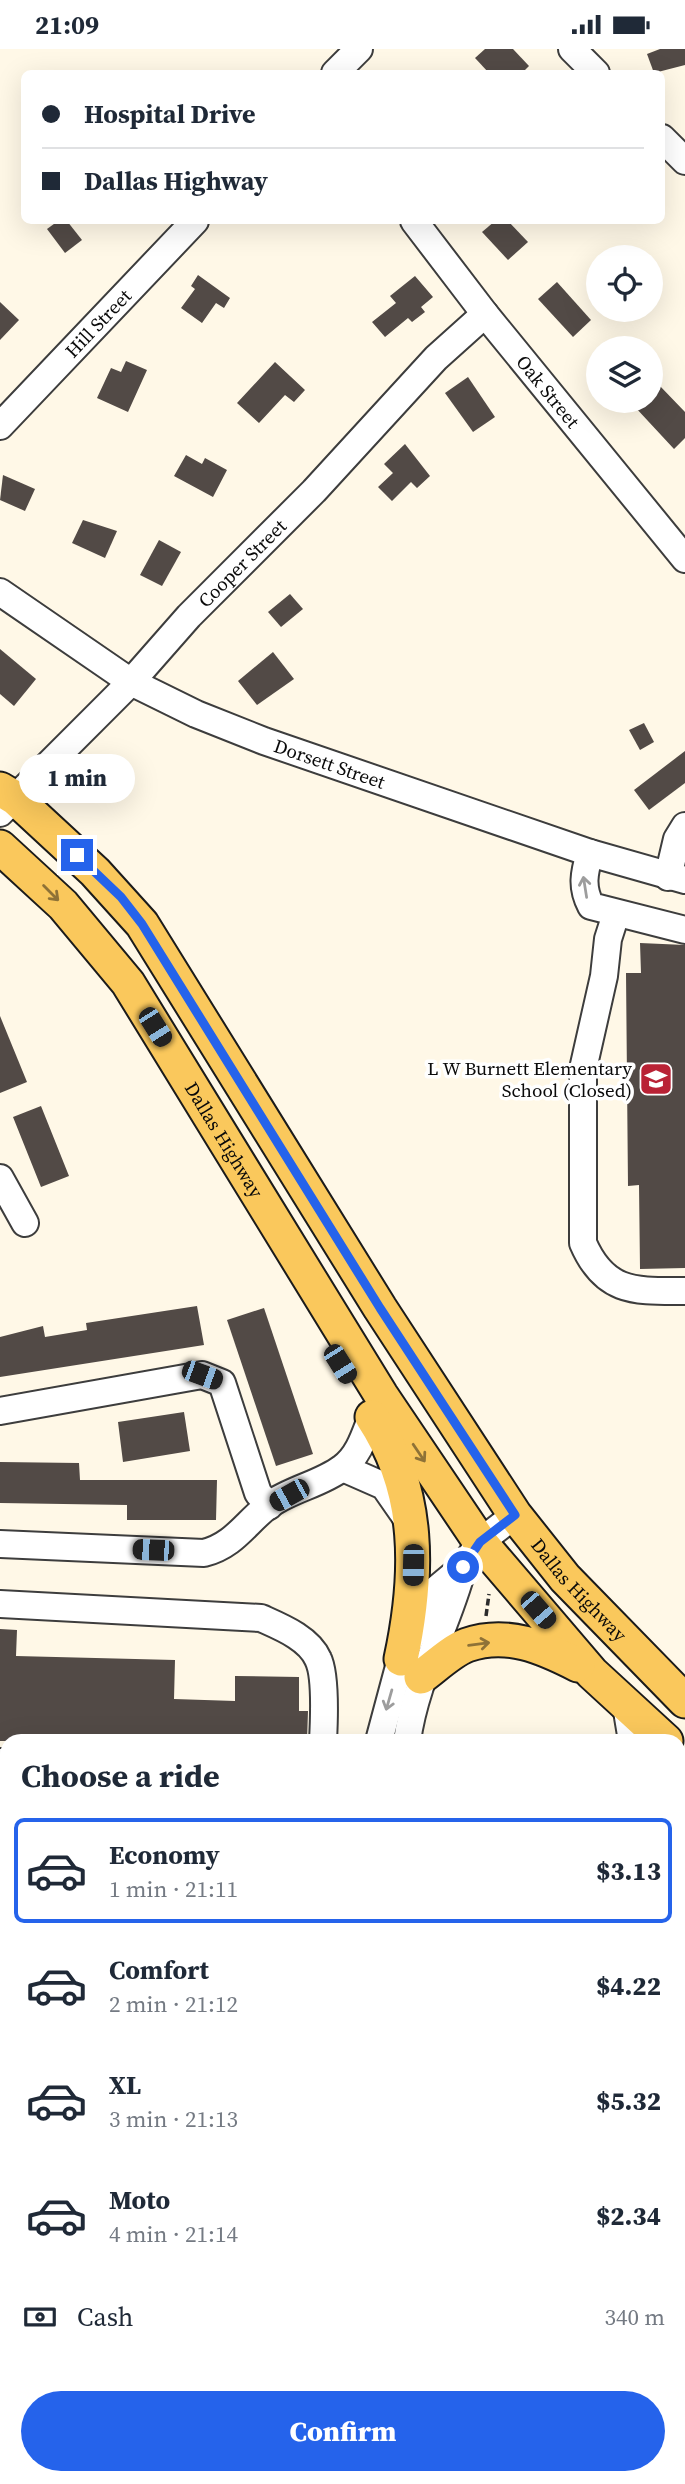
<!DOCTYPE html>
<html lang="en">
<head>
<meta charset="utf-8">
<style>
  body { margin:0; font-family:"Source Serif 4",serif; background:#f2f2f3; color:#1f2937; height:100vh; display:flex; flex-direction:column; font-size:26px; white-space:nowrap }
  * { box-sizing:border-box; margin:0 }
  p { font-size:23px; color:#747a83 }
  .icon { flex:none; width:38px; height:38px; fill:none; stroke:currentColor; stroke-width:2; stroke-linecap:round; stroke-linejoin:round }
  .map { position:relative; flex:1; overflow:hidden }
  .sheet { position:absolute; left:0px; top:1685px; width:686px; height:751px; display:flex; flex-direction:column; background:#fff; border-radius:21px 21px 0 0; box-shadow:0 7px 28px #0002 }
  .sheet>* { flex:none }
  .guide { position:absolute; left:21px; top:21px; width:644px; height:154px; border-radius:10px; box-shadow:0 7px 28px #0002; display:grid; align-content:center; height:154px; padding:0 21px; background:#fff }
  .fabs { position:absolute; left:586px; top:196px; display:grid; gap:14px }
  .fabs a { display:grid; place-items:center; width:77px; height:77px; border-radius:50%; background:#fff; box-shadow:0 7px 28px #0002; font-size:35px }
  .end { position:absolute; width:32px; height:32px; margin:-16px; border:9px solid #2563eb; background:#fff; box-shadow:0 0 0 4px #fff }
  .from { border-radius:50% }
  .bubble { position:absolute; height:49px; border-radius:24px; background:#fff; box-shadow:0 7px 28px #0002; font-size:23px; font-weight:800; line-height:49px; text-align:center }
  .car { position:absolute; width:21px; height:42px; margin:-21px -10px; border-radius:9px; box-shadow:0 0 5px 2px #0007; background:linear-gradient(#222 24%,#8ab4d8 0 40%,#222 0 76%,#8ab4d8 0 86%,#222 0) }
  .guide b { display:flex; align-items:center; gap:24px; height:66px; font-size:26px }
  .guide b+b { border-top:2px solid #e0e1e3 }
  .guide i { width:18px; height:18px; background:#1f2937 }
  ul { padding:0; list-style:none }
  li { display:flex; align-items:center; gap:21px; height:105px; margin:0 14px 10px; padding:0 7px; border:4px solid transparent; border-radius:10px }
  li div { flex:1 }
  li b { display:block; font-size:26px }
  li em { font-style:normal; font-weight:800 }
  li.on { border-color:#2563eb }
  li>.icon { width:63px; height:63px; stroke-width:1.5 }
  h2 { padding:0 21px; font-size:32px; line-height:84px }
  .pay { display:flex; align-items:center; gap:18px; height:77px; padding:0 21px; font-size:26px }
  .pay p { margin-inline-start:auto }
  .primary-button { display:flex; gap:14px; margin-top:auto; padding:14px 21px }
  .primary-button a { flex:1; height:80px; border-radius:42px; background:#2563eb; color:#fff; font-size:28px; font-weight:800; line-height:80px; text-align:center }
  .status { display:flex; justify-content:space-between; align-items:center; height:49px; padding:0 35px; background:#fff; direction:ltr }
  .status svg { height:19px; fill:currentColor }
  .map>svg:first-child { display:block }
</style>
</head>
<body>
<div class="status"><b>21:09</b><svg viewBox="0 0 49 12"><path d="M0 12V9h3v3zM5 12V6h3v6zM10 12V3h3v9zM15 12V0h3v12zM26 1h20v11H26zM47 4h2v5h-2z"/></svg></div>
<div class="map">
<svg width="685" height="2435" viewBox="0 0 685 2435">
  <rect width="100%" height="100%" fill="#fff8e7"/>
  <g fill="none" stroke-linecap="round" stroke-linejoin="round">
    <path stroke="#329bce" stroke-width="5" d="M465 2435 466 2429"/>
  </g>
  <g fill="#524a46">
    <path d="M485 0H513L529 17 522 24H489L475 9Z"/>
    <path d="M660 0H685V16L654 24 647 5Z"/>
    <path d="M58 172H67L82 191 65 204 47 180Z"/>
    <path d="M495 172H508L528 193 508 211 482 183Z"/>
    <path d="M198 226 230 249 224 259 216 254 202 274 181 259 195 240 191 237Z"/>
    <path d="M415 227 433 248 421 258 425 263 412 273 408 269 385 288 372 273 396 254 390 247Z"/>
    <path d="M557 233 591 271 573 288 538 250Z"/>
    <path d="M0 253 19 271 0 291Z"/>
    <path d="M126 312 147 321 128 363 97 349 111 319 121 323Z"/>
    <path d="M275 313 305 341 294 353 285 346 259 374 237 354Z"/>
    <path d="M468 328 495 368 473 383 445 344Z"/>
    <path d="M659 336 685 363V389L674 400 635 358 642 352H651V343Z"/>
    <path d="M405 395 430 427 417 439 411 433 392 452 378 438 393 424 384 415Z"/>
    <path d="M186 406 202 415 205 409 227 421 213 448 174 427Z"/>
    <path d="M3 426 35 440 25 462 0 451Z"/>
    <path d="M83 471 117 482 105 509 72 494Z"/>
    <path d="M159 491 181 503 162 537 140 526Z"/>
    <path d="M290 545 303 560 281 578 268 563Z"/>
    <path d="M0 600 36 630 14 657 0 645Z"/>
    <path d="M273 603 294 630 257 656 238 632Z"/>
    <path d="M644 674 654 693 640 701 629 681Z"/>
    <path d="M685 702V734L649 761 634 741Z"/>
    <path d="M640 894 685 896V1219L640 1220 639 1136 628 1137 626 924H641Z"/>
    <path d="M0 967 27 1033 0 1044Z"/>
    <path d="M41 1057 69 1127 41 1138 13 1068Z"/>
    <path d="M197 1257 204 1296 0 1328V1288L43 1277 45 1288 87 1281 86 1274Z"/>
    <path d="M264 1259 313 1405 276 1417 227 1271Z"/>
    <path d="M184 1363 190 1402 123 1413 118 1373Z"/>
    <path d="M0 1413 79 1414 80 1431H217L216 1471H127V1456L0 1454Z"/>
    <path d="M0 1580 17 1581 16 1607 175 1611 174 1650 235 1652V1627L299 1628V1662H308L307 1692H0Z"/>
  </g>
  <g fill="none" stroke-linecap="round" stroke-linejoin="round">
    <defs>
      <g id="minor">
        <path d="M572 0 596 24"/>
        <path d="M335 24 359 0"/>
        <path d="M662 89 685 112"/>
        <path id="s1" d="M414 172 485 265 685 510"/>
        <path id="s2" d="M0 377 195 172"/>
        <path id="s3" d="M0 543 131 633 196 665 264 692 590 804 685 831"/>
        <path id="s4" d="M0 764 131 633 189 567 314 442 436 309 485 265"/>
        <path d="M590 804C584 824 581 838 591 857L685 881"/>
        <path d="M668 828 677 790 685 777"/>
        <path d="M616 865 608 890 604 927 583 1020V1194C605 1245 636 1242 685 1242"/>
        <path d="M0 1129 25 1174"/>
        <path d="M0 1362 202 1326 222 1334 258 1444 269 1457"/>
        <path d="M343 1419 384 1437 407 1470"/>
        <path d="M0 1495 204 1504C235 1496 246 1473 269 1456 291 1440 321 1435 342 1419 359 1407 365 1385 372 1367"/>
        <path d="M0 1555 261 1569C281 1578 309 1589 318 1610 326 1626 324 1673 323 1692"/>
        <path d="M626 1656 632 1692"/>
        <path d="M379 1692 401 1610 433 1543 463 1518 480 1493 515 1466"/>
        <path d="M407 1692C416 1628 447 1579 463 1518"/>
        <path d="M0 1713H7"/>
        <path d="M679 1725H685"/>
        <path d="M679 1807 685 1821"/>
        <path d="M0 1862H7"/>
        <path d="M0 1899 7 1898"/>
        <path d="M679 1914 685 1912"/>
        <path d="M0 2028H7"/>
        <path d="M0 2057 5 2096"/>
        <path d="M679 2064 685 2062"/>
        <path d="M0 2150 1 2156"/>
        <path d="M679 2175 685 2176"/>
        <path d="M679 2378H685"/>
        <path d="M47 2429V2435"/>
        <path d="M133 2429V2435"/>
        <path d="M397 2429V2435"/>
        <path d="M564 2435V2429"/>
      </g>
      <g id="major">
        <path id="s5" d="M0 740 15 749 95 823 142 875 380 1259 515 1466 565 1529 685 1652"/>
        <path id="s6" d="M0 798 63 856 128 934 381 1346 480 1493 592 1624 666 1692"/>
        <path d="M372 1368C421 1442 419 1526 401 1610"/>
        <path d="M421 1628C435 1618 451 1602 467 1596 507 1582 543 1598 578 1616"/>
        <path d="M679 1991 685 1988"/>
        <path d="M679 2031 685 2028"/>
        <path d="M0 2097 7 2096"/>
      </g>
    </defs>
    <use href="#minor" stroke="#3d3d3d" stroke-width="30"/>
    <use href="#major" stroke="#1b1b1b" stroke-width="37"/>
    <path stroke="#2c2c2c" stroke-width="3.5" stroke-dasharray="7 3.5" stroke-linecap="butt" d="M486 1567 489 1545"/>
    <use href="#minor" stroke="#fff" stroke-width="26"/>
    <use href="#major" stroke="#fac85c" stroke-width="33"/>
  </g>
  <defs><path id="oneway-shaft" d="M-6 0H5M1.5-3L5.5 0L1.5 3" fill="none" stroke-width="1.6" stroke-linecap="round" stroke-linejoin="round" transform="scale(1.75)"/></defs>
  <g stroke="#9d9d9d">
    <use href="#oneway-shaft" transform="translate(585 838) rotate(-99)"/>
    <use href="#oneway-shaft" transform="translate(389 1651) rotate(106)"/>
  </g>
  <g stroke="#8e7237">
    <use href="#oneway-shaft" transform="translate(51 844) rotate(45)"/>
    <use href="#oneway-shaft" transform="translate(419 1404) rotate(56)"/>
    <use href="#oneway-shaft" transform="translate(479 1595) rotate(-7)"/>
  </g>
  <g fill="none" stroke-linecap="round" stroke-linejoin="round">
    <path stroke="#2563eb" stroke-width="9" d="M77 806 121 848 142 875 380 1259 515 1466 480 1493 463 1518"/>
  </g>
  <defs>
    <symbol id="school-square" viewBox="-11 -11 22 22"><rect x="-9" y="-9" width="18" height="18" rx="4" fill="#b92235" stroke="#fff"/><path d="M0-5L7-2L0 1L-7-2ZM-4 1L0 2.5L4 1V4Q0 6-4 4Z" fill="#fff"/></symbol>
  </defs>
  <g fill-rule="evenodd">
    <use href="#school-square" x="637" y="1011" width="38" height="38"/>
  </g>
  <g text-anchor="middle" stroke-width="7" stroke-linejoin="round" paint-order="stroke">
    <g font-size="19" fill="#0a0a0a" stroke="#fff">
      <text dy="7" stroke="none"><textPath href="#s2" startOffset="142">Hill Street</textPath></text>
      <text dy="7" stroke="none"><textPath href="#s1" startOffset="217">Oak Street</textPath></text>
      <text dy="7" stroke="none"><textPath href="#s4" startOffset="348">Cooper Street</textPath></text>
      <text dy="7" stroke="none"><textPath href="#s3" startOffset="374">Dorsett Street</textPath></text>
      <text dy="7" stroke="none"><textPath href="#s6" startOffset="371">Dallas Highway</textPath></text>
      <text dy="7" stroke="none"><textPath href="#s5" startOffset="994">Dallas Highway</textPath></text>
    </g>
    <g font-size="19" fill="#0a0a0a" stroke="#fff" text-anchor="end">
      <text x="632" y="1026">L W Burnett Elementary<tspan x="632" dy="22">School (Closed)</tspan></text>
    </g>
  </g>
</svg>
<div class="fabs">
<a><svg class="icon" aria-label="locate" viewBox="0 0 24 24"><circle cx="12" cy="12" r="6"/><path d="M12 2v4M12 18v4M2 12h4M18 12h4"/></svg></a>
<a><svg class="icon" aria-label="layers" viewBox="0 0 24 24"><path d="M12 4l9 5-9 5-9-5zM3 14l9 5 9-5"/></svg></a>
</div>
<i class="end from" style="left:463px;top:1518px"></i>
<i class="end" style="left:77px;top:806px"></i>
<div class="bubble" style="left:19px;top:705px;width:116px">1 min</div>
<i class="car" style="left:155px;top:978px;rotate:148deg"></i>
<i class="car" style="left:340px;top:1315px;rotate:148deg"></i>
<i class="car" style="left:202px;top:1326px;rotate:110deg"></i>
<i class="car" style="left:289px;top:1446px;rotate:241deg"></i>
<i class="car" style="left:153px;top:1501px;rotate:272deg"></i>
<i class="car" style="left:413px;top:1516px;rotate:181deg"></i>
<i class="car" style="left:538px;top:1561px;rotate:139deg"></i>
<div class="guide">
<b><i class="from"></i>Hospital Drive</b>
<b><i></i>Dallas Highway</b>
</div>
<section class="sheet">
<h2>Choose a ride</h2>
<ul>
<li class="on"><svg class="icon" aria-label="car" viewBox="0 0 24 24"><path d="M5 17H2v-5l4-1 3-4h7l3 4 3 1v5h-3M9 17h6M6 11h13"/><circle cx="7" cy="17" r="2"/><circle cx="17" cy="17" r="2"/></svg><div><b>Economy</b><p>1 min · 21:11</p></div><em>$3.13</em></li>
<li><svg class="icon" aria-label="car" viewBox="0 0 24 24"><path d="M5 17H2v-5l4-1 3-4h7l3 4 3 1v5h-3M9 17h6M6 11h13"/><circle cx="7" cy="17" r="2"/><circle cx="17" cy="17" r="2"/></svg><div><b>Comfort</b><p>2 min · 21:12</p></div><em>$4.22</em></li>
<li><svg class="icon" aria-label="car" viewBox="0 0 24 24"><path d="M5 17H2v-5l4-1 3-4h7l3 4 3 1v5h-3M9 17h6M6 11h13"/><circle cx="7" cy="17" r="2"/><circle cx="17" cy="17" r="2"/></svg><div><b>XL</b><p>3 min · 21:13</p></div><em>$5.32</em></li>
<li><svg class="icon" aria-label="car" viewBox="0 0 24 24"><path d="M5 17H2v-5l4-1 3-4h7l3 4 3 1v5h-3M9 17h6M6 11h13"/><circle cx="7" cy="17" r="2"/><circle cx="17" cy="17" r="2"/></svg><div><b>Moto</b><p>4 min · 21:14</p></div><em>$2.34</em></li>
</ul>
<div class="pay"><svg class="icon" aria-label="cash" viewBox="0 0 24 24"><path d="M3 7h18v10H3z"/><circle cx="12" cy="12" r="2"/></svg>Cash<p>340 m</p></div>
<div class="primary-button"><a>Confirm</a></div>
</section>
</div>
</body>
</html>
